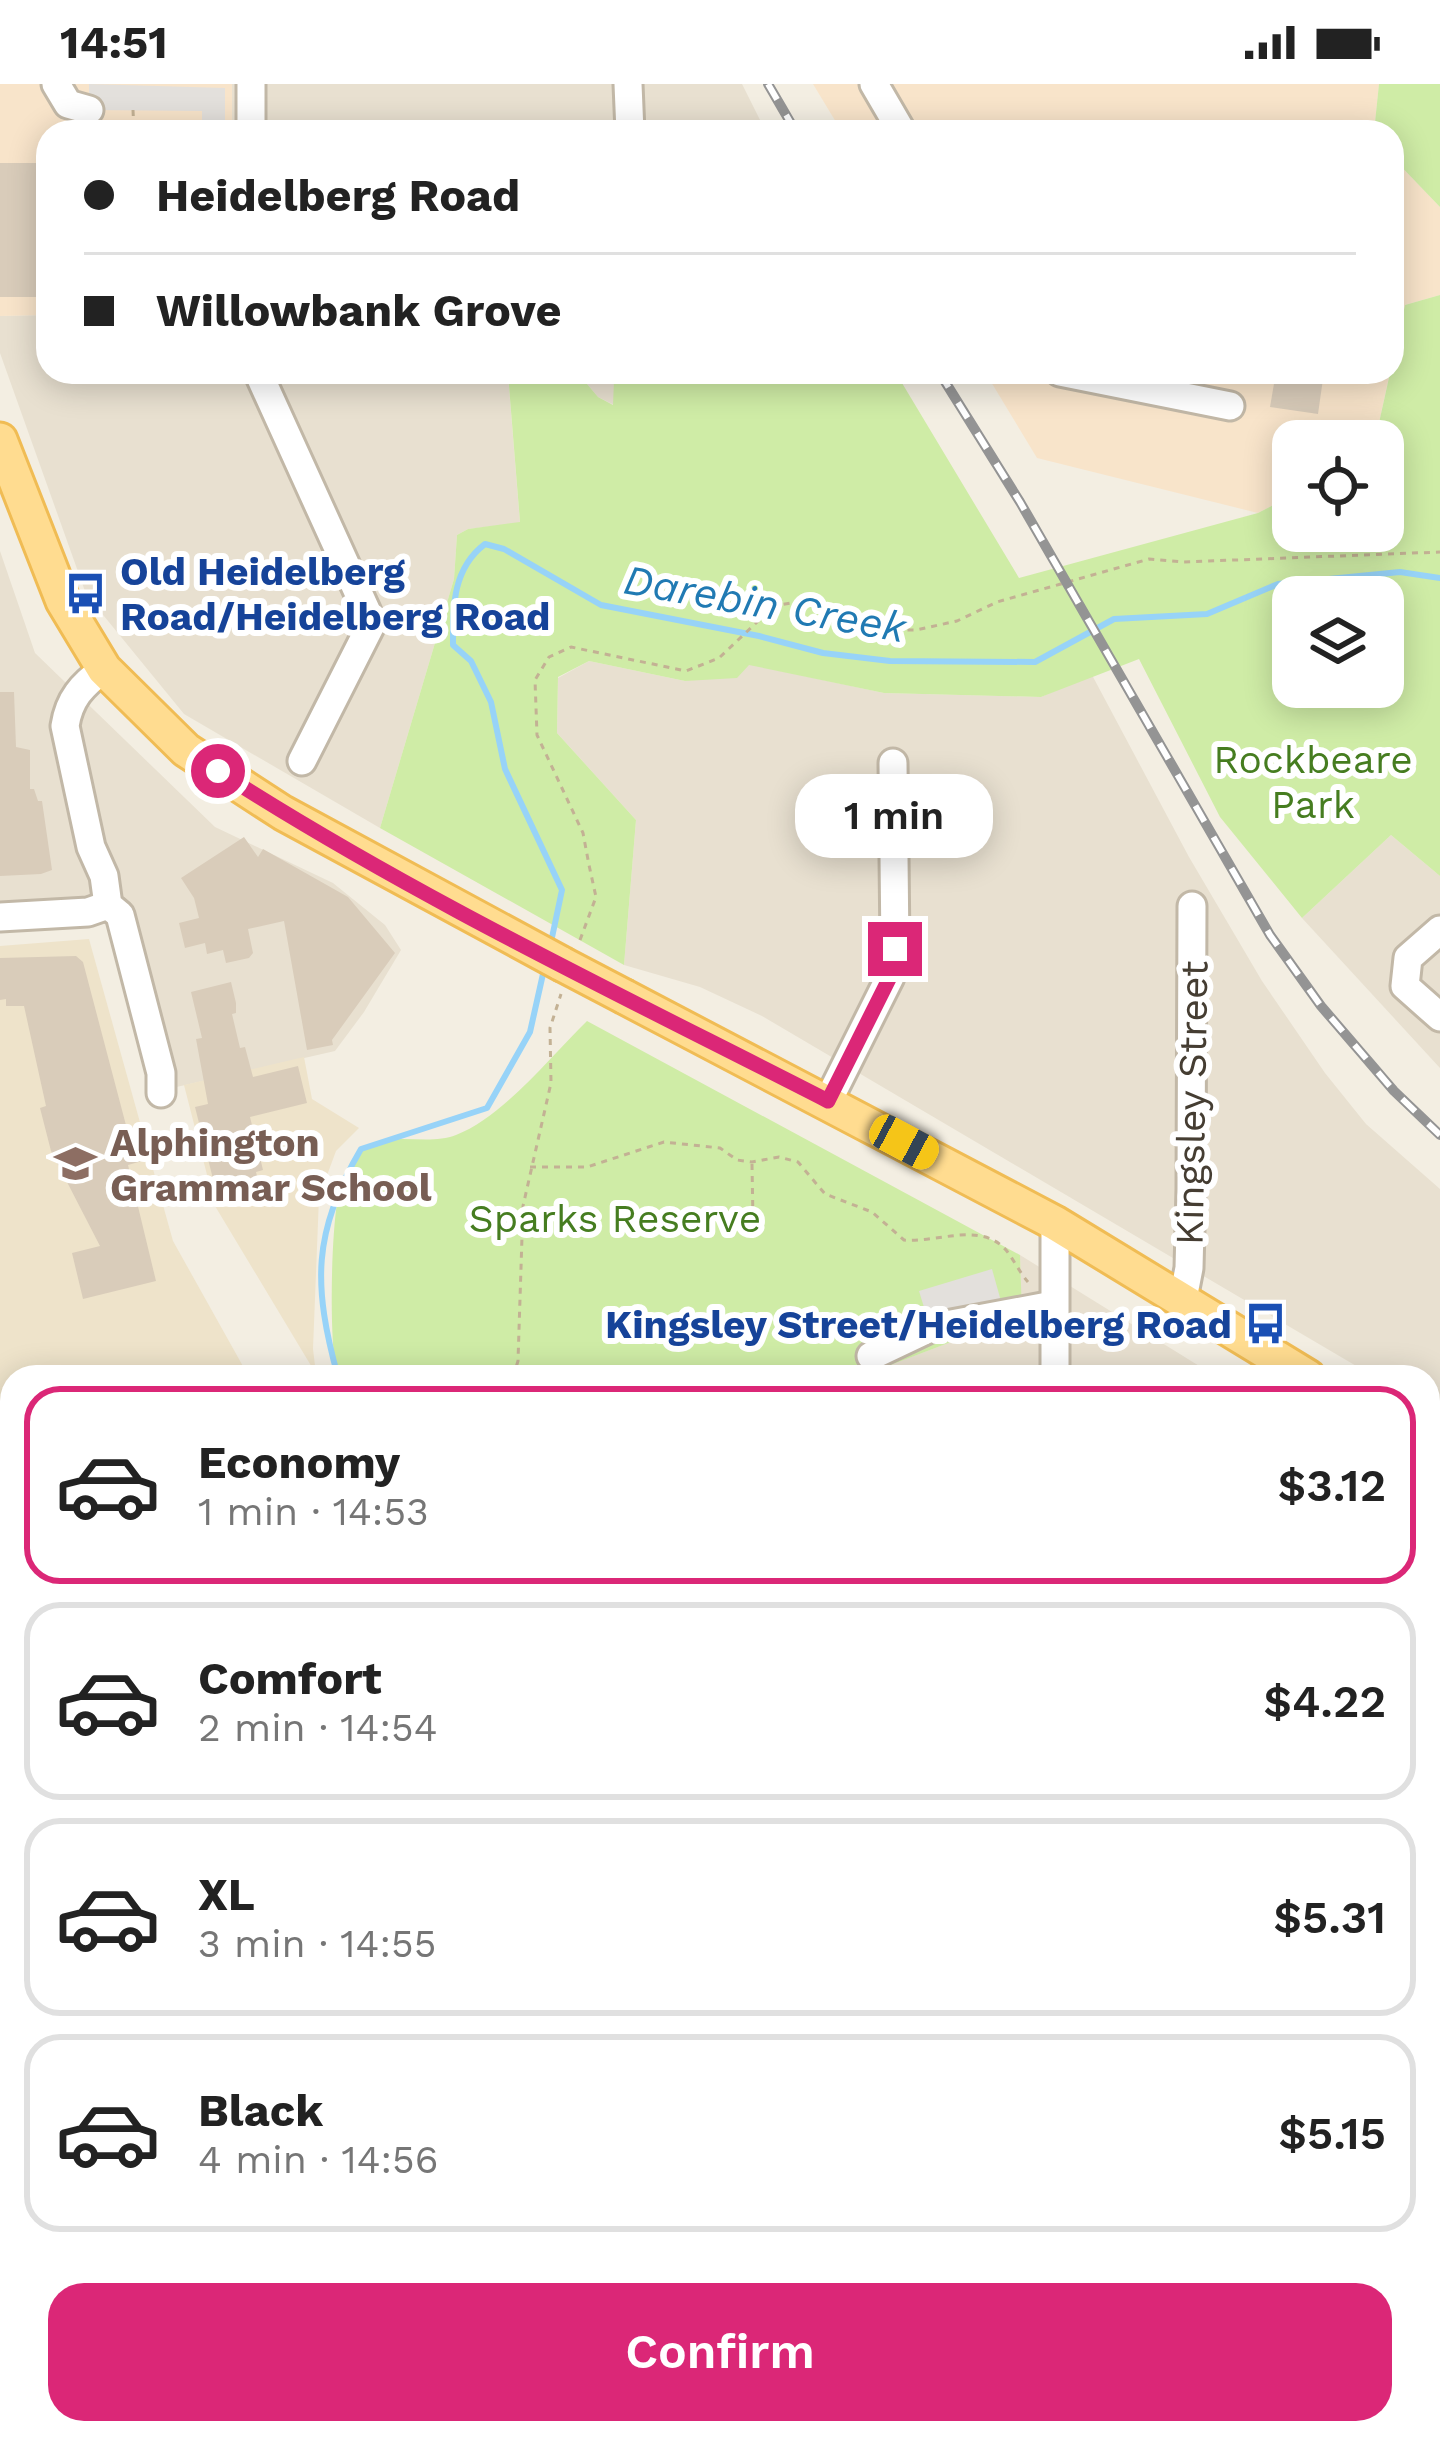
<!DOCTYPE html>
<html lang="en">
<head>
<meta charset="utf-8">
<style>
  body { margin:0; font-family:"Work Sans",sans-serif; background:#f2f2f2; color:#222; height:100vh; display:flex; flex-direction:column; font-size:45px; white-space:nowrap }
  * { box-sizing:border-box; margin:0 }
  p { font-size:39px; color:#767676 }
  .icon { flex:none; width:66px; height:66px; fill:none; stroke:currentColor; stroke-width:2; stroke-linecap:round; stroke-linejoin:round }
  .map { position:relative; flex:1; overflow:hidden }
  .details { position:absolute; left:0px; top:1281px; width:1440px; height:1080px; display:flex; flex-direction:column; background:#fff; border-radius:36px 36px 0 0; box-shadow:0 6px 30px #0003 }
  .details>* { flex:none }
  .banner { position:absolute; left:36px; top:36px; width:1368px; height:264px; border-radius:36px; box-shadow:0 6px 30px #0003; display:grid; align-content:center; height:264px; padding:0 48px; background:#fff }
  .buttons { position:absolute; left:1272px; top:336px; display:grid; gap:24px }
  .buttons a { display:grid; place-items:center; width:132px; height:132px; border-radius:24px; background:#fff; box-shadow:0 6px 30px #0003; font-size:60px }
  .end { position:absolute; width:54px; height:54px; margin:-27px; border:15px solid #db2777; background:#fff; box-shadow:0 0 0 6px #fff }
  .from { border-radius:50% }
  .bubble { position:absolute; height:84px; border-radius:36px; background:#fff; box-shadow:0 6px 30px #0003; font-size:39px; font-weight:600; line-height:84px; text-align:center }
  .car { position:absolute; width:36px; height:72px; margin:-36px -18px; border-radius:15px; box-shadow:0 0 9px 3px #0007; background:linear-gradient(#f5c518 24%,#345 0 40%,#f5c518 0 76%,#345 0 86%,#f5c518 0) }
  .banner b { display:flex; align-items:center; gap:42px; height:114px; font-size:45px }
  .banner b+b { border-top:3px solid #e0e0e0 }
  .banner i { width:30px; height:30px; background:#222 }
  ul { padding:21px 0 0; list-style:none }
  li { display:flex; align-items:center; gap:36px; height:198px; margin:0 24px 18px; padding:0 24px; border:6px solid #e0e0e0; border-radius:36px }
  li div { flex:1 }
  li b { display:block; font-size:45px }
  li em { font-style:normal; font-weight:600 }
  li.active { border-color:#db2777 }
  li>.icon { width:108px; height:108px; stroke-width:1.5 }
  .cta { display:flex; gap:24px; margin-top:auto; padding:24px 48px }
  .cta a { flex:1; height:138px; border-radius:36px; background:#db2777; color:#fff; font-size:48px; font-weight:600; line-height:138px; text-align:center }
  .status { display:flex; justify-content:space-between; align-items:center; height:84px; padding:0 60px; background:#fff; direction:ltr }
  .status svg { height:33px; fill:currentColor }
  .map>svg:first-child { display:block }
</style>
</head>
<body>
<div class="status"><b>14:51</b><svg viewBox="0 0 49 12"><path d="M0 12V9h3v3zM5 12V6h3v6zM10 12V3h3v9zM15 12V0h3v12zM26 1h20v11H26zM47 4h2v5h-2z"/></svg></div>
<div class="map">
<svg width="1440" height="2361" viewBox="0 0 1440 2361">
  <rect width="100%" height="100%" fill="#f3eee2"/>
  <g fill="#e8e0d0">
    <path d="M232 0H742L766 48H232Z"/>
    <path d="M48 231V288H514L508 291 520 439 468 445 457 451 454 495 380 744 184 630 86 510 0 269V232Z"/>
    <path d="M577 288H895L902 299 668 294 614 297V321L598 313Z"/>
    <path d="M0 467 35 569 215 743 333 799 385 841 401 866 364 928 335 967 172 1004 130 835 0 847Z"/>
    <path d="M589 577 685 597 748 580 884 609 1041 613 1092 591 1189 773 1262 897 1325 989 1366 1040 1440 1105V1329L1428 1323V1293H1375L762 932 700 903 624 881 636 736 557 649 558 594Z"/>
    <path d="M1391 751 1440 792V984L1302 834Z"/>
    <path d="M1020 1171 1217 1293H859L1021 1231Z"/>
    <path d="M1428 1412 1440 1417V2361H0V1482L12 1477V2349H1428Z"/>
  </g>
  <g fill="#f8e4ca">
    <path d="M0 0H232V48H48V231L0 232Z"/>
    <path d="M813 0H1379L1374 48H842Z"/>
    <path d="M1392 73 1440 123V211L1405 221 1392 278Z"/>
    <path d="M985 288H1390L1375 357H1293V411L1258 429 1037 374Z"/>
  </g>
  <g fill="#eee3ca">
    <path d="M89 855 173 1157 249 1293H12V1414L0 1415V862Z"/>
    <path d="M304 973 312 1015 359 1044 336 1067 319 1113 313 1265 316 1290 215 1122 184 1001Z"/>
  </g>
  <g fill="#cfeca6" fill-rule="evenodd">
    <path d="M1379 0H1440V123L1392 73V48H1374Z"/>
    <path d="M1440 211V792L1391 751 1302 834 1220 733 1139 575 1041 613 884 609 749 581 737 594 685 597 589 577 558 593 557 649 636 736 624 881 380 744 454 495 457 451 468 445 520 438 508 290 577 288 598 313 613 321 614 296 902 299 1019 494 1258 429 1293 411V447H1383V357H1375L1405 221ZM1293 513H1383V603H1293Z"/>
    <path d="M587 937 1020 1171 1022 1231 859 1293H337C329 1256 331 1158 337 1119 340 1100 350 1073 366 1063 390 1047 429 1062 456 1051 503 1033 551 972 587 937Z"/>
  </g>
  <g fill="#e3e0dc">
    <path d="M89 0 225 4V48H138V40L202 44V27L89 26Z"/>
    <path d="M992 1185 1006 1235 934 1256 919 1207Z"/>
  </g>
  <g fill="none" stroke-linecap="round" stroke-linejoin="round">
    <g stroke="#97d3f8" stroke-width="6">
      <path d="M550 863 562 806 505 685 491 618 471 577 453 561C453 523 452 485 485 460L504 465 601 521 759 552 823 569 890 577 1035 578 1114 535 1207 530 1278 500 1400 488 1440 494"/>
      <path d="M338 1293C313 1202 312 1148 361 1065L487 1024 530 948 545 881"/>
      <path d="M0 1494 12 1493"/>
    </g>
  </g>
  <g fill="#d9ccba">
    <rect x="0" y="79" width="48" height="134"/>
    <path d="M1276 288H1324L1318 330 1270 323Z"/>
    <path d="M0 608H14L16 663 30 666V705H34L38 717H42L52 786 41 790 0 792Z"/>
    <path d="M244 753 258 773 263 765 348 813 395 869 332 956 333 961 307 966 284 837 248 845 253 869 249 874 226 879 223 866 207 870 205 859 185 864 179 839 199 834 194 814 181 794Z"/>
    <path d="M76 872 83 878 127 1045 139 1042 143 1053 149 1075 128 1081 156 1197 83 1215 72 1169 100 1162 51 1067 40 1024 46 1022 24 922H6V915L0 916V874Z"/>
    <path d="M231 898 236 919V929L232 930 240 964 245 963 253 993 298 982 307 1019 250 1033 263 1086 256 1088 262 1113 220 1123 195 1023 208 1020 196 955 202 954 191 908Z"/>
  </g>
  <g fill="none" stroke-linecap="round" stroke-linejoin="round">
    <defs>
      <g id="minor">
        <path d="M56 0 68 20 89 26"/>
        <path d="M251 0V48"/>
        <path d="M628 0 630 48"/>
        <path d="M874 0 902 48"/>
        <path d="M258 288 372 539 302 677"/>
        <path d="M1060 288 1230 322"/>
        <path d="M104 585C82 601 69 615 65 642L91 763 104 792 108 821 120 831 161 989V1009"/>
        <path d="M0 833 88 828 108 821"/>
        <path d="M1440 846 1408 874 1405 902 1440 933"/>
        <path d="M828 1017 890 893 895 865 893 679"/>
        <path d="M1183 1215 1189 1184 1191 1105 1192 822"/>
        <path d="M871 1272 930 1244 1053 1221"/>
        <path d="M1055 1293V1139"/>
        <path d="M1428 1546 1440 1551"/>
        <path d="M1428 1642 1440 1679"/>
        <path d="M1428 1721 1440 1726"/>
        <path d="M0 1990 12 1991"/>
        <path d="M0 2190H12"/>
        <path d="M1428 2202 1440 2203"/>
        <path d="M0 2326 12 2337"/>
        <path d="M26 2349 39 2361"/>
        <path d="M1188 2349V2361"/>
        <path d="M426 2361V2349"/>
        <path d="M1374 2361V2349"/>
      </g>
      <g id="major">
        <path d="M0 356 63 517 104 585 186 666 283 729 562 880"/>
        <path d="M625 913 1055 1139 1308 1293"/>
        <path d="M1428 1364 1440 1371"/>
      </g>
    </defs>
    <use href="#minor" stroke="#c2b8a7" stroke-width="33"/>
    <use href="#major" stroke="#f0bc54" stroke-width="39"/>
    <g stroke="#c3b194" stroke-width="3" stroke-dasharray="6 6" stroke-linecap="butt">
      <path d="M133 26 134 48"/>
      <path d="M580 856 596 813 589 781 583 749 537 651 535 596 549 573 571 563 686 587 719 574 774 522 809 516 863 546H916L957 537 997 518 1149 475 1184 478 1440 468"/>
      <path d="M752 1080 753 1137"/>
      <path d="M530 1083H587L664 1058 720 1064 737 1076 752 1078 779 1073 798 1078 825 1110 872 1128 904 1156C938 1159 980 1137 1006 1166 1014 1176 1020 1189 1028 1198"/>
      <path d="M513 1293 518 1277 523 1122 551 999 550 944 561 910"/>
      <path d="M0 1421 12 1420"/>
    </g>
    <use href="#minor" stroke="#fff" stroke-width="27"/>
    <use href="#major" stroke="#ffdc90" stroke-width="33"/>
    <defs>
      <g id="rail">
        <path d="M768 0 796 48"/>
        <path d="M939 288 1020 418 1270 851 1321 922 1394 1007 1440 1051"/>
      </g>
    </defs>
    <use href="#rail" stroke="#949494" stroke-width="10"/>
    <use href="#rail" stroke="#fff" stroke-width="6" stroke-dasharray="18" stroke-linecap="butt"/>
    <defs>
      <path id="major-bridge" d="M562 880 625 913"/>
    </defs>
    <use href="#major-bridge" stroke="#f0bc54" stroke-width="39" stroke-linecap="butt"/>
    <use href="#major-bridge" stroke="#ffdc90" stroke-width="33"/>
  </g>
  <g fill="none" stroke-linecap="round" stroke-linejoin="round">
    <path stroke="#db2777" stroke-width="15" d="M218 687C412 812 623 912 828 1017L890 893 895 865"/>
  </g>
  <defs>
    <symbol id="bus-bare" viewBox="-9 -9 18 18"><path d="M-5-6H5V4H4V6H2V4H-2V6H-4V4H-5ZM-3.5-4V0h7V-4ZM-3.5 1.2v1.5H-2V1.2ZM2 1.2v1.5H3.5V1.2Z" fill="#1a4fb4" stroke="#fff" stroke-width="2.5" paint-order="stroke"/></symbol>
    <symbol id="school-bare" viewBox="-9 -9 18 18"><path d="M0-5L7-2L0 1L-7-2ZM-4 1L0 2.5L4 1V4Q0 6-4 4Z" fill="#8d6e63" stroke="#fff" stroke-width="2.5" paint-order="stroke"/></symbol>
  </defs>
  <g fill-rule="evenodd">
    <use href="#bus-bare" x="56" y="480" width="59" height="59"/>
    <use href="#school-bare" x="46" y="1050" width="59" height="59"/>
    <use href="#bus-bare" x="1236" y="1210" width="59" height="59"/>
  </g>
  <g text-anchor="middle" stroke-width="12" stroke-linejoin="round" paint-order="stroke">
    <g font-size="39" font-weight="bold" fill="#164399" stroke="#fff" text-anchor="start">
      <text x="120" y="501">Old Heidelberg<tspan x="120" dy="45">Road/Heidelberg Road</tspan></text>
      <text x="1232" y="1254" text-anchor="end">Kingsley Street/Heidelberg Road</text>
    </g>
    <g font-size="39" fill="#467d20" stroke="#fff">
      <text x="1313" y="689">Rockbeare<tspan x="1313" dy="45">Park</tspan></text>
      <text x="615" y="1148">Sparks Reserve</text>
    </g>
    <g font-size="39" fill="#453d32" stroke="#fff">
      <text transform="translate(1191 1019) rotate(-89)" y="14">Kingsley Street</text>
    </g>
    <g font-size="39" font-weight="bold" fill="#785e54" stroke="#fff" text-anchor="start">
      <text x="110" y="1072">Alphington<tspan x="110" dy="45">Grammar School</tspan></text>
    </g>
    <g font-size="42" font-style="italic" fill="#207ab3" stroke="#fff">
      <text transform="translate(765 519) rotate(10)" y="15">Darebin Creek</text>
    </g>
  </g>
</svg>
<div class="buttons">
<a><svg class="icon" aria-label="locate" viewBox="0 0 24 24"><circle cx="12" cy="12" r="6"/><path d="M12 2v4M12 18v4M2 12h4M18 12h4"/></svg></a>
<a><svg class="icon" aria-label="layers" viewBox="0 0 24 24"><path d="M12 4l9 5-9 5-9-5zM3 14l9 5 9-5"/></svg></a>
</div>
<i class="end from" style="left:218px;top:687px"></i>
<i class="end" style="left:895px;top:865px"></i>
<div class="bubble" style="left:795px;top:690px;width:198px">1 min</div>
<i class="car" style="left:904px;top:1058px;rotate:118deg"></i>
<div class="banner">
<b><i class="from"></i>Heidelberg Road</b>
<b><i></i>Willowbank Grove</b>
</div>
<section class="details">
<ul>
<li class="active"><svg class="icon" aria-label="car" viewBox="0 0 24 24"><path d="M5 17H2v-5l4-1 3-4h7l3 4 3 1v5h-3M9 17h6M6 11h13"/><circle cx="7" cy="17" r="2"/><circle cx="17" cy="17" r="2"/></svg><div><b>Economy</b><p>1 min · 14:53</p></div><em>$3.12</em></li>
<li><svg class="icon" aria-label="car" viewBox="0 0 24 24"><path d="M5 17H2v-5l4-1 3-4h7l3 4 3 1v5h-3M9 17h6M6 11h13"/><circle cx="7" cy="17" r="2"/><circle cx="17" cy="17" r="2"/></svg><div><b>Comfort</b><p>2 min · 14:54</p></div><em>$4.22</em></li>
<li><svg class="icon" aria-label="car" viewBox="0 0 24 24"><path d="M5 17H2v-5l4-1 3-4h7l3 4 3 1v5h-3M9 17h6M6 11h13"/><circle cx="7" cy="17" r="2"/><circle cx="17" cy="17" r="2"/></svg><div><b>XL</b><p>3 min · 14:55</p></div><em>$5.31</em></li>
<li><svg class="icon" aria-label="car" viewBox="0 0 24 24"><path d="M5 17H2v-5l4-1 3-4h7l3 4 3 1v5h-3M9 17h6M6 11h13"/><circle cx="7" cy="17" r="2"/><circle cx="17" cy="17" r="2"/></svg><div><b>Black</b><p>4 min · 14:56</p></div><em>$5.15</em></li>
</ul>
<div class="cta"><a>Confirm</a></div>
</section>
</div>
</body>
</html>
